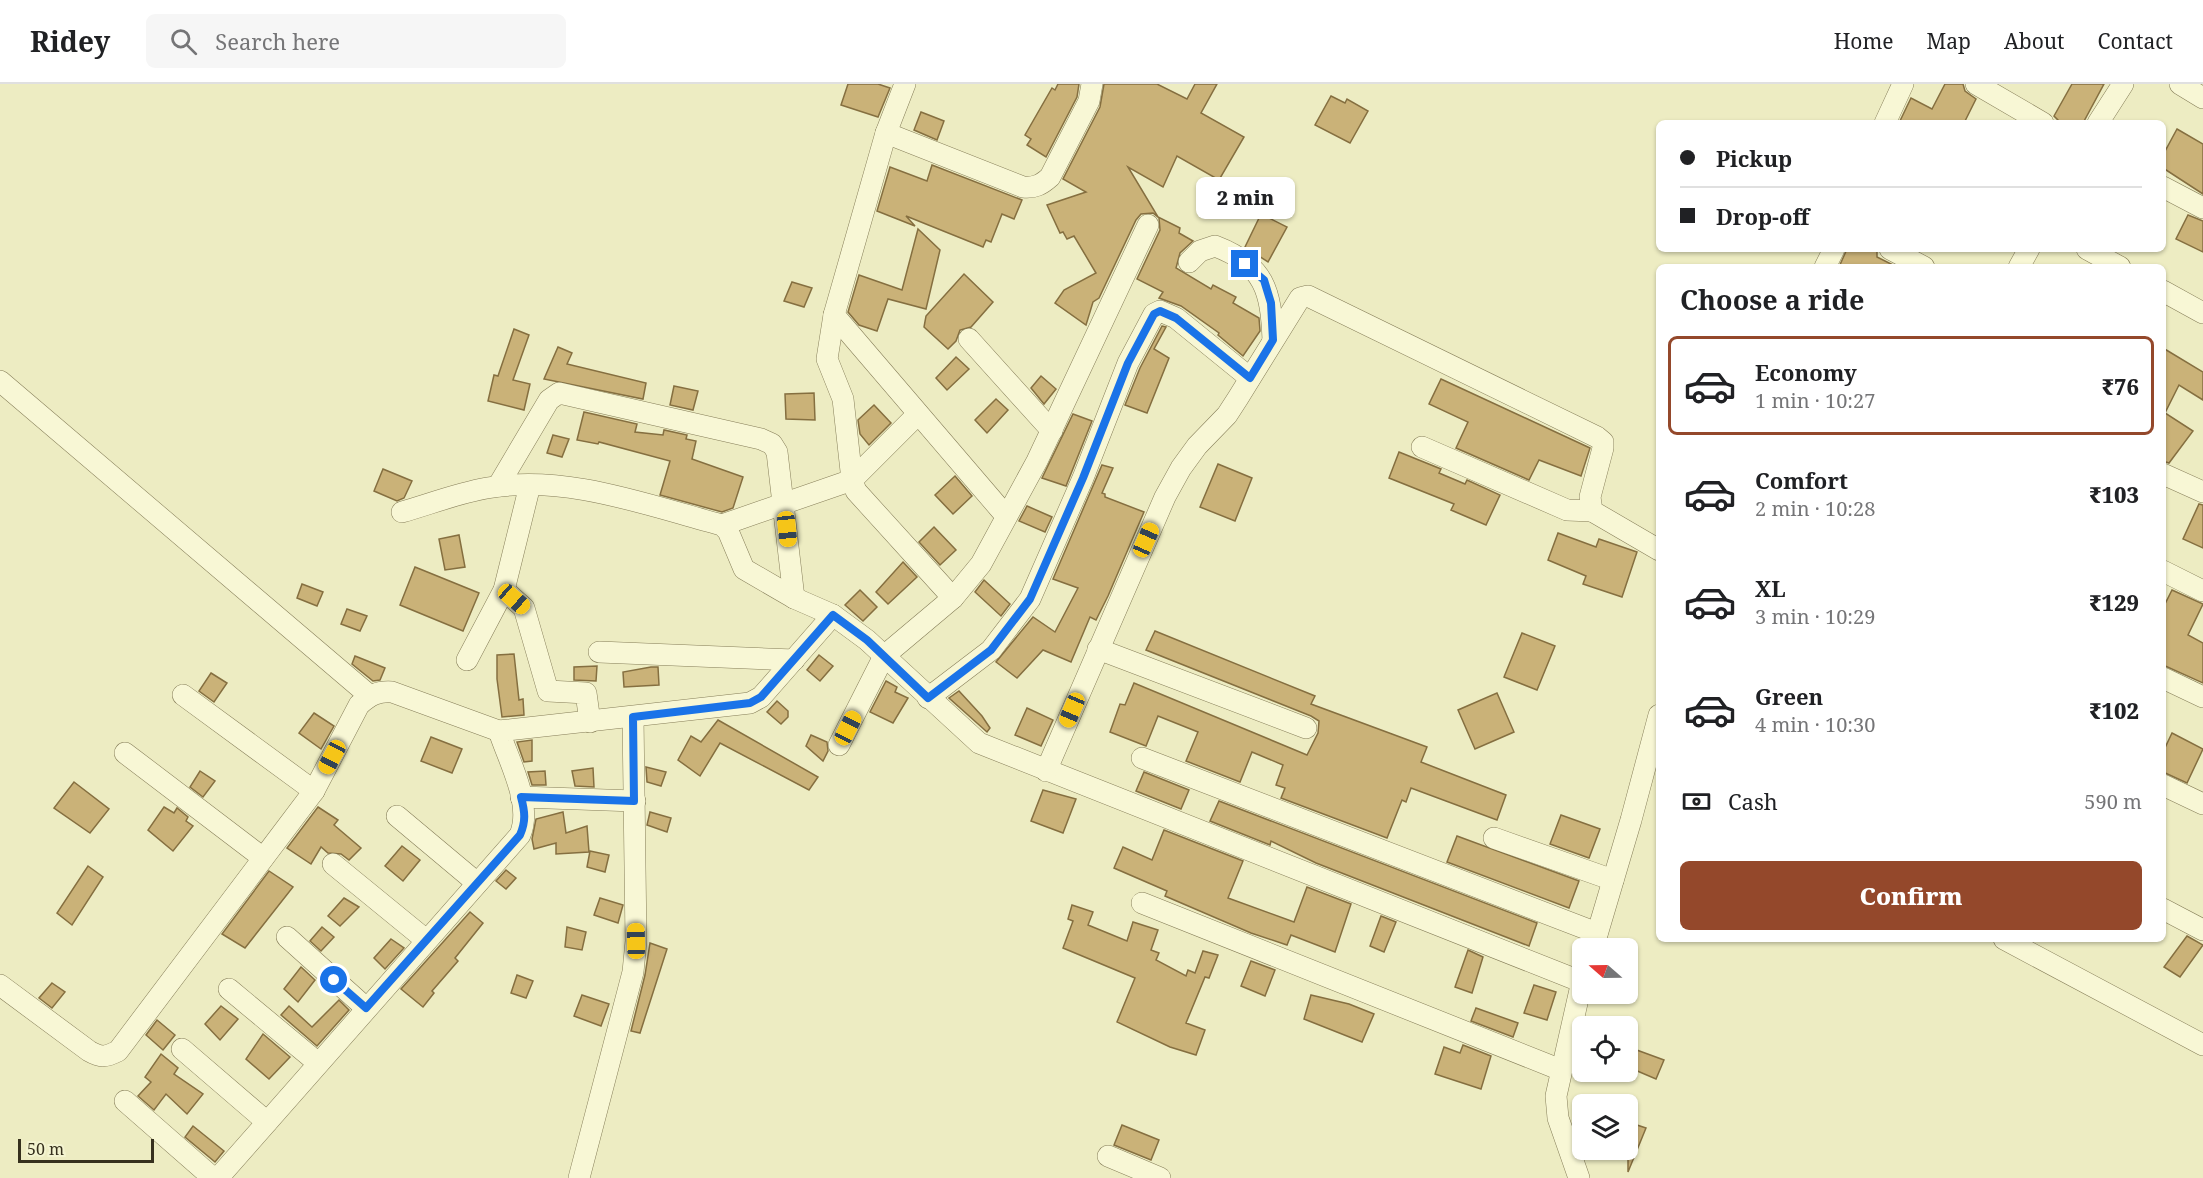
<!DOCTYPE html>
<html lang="en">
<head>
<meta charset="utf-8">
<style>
  body { margin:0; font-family:"Noto Serif",serif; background:#f6f6f6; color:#202124; height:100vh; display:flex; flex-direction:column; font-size:22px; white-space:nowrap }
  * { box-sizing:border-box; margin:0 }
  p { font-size:20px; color:#757577 }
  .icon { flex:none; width:33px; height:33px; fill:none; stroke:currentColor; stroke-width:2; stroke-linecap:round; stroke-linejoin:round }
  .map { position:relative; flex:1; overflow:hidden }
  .details { position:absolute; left:1656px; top:180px; width:510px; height:678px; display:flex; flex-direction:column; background:#fff; border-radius:9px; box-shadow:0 2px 4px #0004 }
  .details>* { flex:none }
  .banner { position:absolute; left:1656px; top:36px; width:510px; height:132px; border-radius:9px; box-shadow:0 2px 4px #0004; display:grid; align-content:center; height:132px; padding:0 24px; background:#fff }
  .needle { width:39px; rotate:290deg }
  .tools { position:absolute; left:1572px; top:854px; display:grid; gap:12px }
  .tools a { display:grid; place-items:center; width:66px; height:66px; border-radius:9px; background:#fff; box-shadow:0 2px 4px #0004; font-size:30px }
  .scale { position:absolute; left:18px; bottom:15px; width:136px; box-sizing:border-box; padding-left:6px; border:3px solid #36301d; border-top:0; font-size:16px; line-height:21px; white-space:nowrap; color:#36301d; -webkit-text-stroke:4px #f4f4d1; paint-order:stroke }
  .end { position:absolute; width:27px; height:27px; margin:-14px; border:8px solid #1a73e8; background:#fff; box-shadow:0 0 0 3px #fff }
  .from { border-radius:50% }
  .bubble { position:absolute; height:42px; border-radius:9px; background:#fff; box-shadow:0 2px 4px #0004; font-size:20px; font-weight:800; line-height:42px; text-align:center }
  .car { position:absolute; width:18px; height:36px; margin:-18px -9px; border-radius:8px; box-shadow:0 0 4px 2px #0007; background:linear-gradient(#f5c518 24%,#345 0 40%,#f5c518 0 76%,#345 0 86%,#f5c518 0) }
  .banner b { display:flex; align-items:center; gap:21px; height:57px; font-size:22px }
  .banner b+b { border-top:2px solid #e0e0e0 }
  .banner i { width:15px; height:15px; background:#202124 }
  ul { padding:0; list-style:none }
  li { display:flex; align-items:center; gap:18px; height:99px; margin:0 12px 9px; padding:0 12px; border:3px solid transparent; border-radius:9px }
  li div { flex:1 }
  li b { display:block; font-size:22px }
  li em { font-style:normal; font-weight:800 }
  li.on { border-color:#94482b }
  li>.icon { width:54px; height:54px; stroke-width:1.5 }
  h2 { padding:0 24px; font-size:27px; line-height:72px }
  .pay { display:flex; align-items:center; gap:15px; height:66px; padding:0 24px; font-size:22px }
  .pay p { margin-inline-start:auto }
  .action { display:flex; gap:12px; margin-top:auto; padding:12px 24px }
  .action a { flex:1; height:69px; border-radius:9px; background:#94482b; color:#fff; font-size:24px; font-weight:800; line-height:69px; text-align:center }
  header { display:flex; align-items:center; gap:36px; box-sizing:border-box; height:84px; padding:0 30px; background:#fff; border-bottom:2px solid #e0e0e0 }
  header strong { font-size:28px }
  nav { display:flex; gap:33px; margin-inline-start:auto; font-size:21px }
  .search { width:420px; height:54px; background:#f6f6f6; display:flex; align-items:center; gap:15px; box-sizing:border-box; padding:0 21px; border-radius:9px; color:#757577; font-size:22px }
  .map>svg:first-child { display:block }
</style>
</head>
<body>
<header>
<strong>Ridey</strong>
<div class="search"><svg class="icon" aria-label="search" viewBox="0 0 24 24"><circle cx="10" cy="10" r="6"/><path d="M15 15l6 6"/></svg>Search here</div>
<nav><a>Home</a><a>Map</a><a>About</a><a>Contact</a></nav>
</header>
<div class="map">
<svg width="2203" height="1094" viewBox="0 0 2203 1094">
  <rect width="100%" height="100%" fill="#edecc2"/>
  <g fill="#cab278" stroke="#856f40" stroke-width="1.5">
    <path d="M848 0H878L890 4 878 33 841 21Z"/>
    <path d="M1058 0H1079L1077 13 1046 73 1027 61 1031 55 1025 51 1052 4 1055 6Z"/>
    <path d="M1104 0H1157L1187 15 1195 0H1217L1201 29 1244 53 1219 96 1177 72 1163 103 1128 83 1158 133 1180 144 1179 149 1193 157 1180 169 1176 184 1211 205 1213 201 1236 213 1233 219 1259 234 1260 247 1243 272 1218 251 1219 249 1181 222 1159 214 1163 208 1137 195 1160 146 1159 134 1153 129 1141 130 1136 136 1099 214 1093 218 1086 241 1055 219 1064 206 1096 189 1074 152 1067 155 1063 148 1060 149 1047 121 1086 108 1063 95 1100 23Z"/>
    <path d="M1945 0H1963L1965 7 1976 15 1964 39H1899L1911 14 1932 25Z"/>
    <path d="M2072 0H2104L2083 39H2061L2054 32Z"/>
    <path d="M1331 12 1345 19 1347 15 1368 27 1350 59 1315 41Z"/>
    <path d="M921 28 944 37 937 56 914 46Z"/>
    <path d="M2177 45 2203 60V110L2163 84V71Z"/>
    <path d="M932 81 1022 116 1014 135 1002 130 991 158 986 156 983 163 906 132 915 142 877 127 890 83 927 97Z"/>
    <path d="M1261 130 1287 143 1268 178 1245 163Z"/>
    <path d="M2188 131 2203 137V168L2176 155Z"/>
    <path d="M918 145 940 166 926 225 888 215 877 247 859 241 848 228 859 191 902 206Z"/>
    <path d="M1847 165H1877V173L1897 183H1839Z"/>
    <path d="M964 190 993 218 971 243 960 246 956 257 948 265 924 243 926 232Z"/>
    <path d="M792 198 812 204 804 223 784 217Z"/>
    <path d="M1162 242 1166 243 1154 265 1169 274 1147 329 1125 321 1140 284Z"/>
    <path d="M514 245 529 251 513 296 530 300 524 326 488 317 494 291 498 292Z"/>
    <path d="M558 263 572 269 567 280 646 299 643 315 544 295Z"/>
    <path d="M2163 264 2203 288V316L2179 301 2165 329 2193 347 2169 379 2163 377Z"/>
    <path d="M956 273 969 285 947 306 936 294Z"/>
    <path d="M1041 292 1056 305 1044 320 1031 304Z"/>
    <path d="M1441 295 1590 364 1581 392 1539 376 1529 396 1456 364 1468 338 1429 320Z"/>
    <path d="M674 302 698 307 693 326 670 321Z"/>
    <path d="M814 309 815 336 786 335 785 310Z"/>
    <path d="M996 315 1008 326 987 349 975 336Z"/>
    <path d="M874 321 891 339 869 361 860 350 858 336Z"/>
    <path d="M584 328 637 340 635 348 663 351 664 346 687 351 686 355 696 357 692 375 743 393 733 424 722 428 660 411 670 377 599 358 598 360 577 356Z"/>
    <path d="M1073 330 1092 337 1066 402 1042 394Z"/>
    <path d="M553 351 569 355 562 373 547 369Z"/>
    <path d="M1399 368 1441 385 1439 389 1465 400 1467 396 1500 411 1486 441 1451 426 1454 420 1389 394Z"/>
    <path d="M1218 380 1252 394 1235 437 1200 423Z"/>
    <path d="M1102 381 1113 384 1102 409 1105 410V413L1144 428 1108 512 1096 536 1090 533 1071 578 1043 566 1017 594 996 578 1033 533 1055 548 1078 504 1053 495Z"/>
    <path d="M383 385 412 397 404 414 397 417 374 407Z"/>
    <path d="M955 392 972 412 953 430 935 411Z"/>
    <path d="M2199 420 2203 421V464L2183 455Z"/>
    <path d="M1027 422 1052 433 1045 448 1019 437Z"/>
    <path d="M934 443 956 466 940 481 919 458Z"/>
    <path d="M1558 449 1596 463 1599 455 1637 468 1622 513 1583 500 1586 492 1548 476Z"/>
    <path d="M459 451 465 483 445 486 439 455Z"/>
    <path d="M903 478 917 493 888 520 876 508Z"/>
    <path d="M415 483 479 509 463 547 400 521Z"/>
    <path d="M984 496 1010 520 1001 532 975 508Z"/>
    <path d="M302 500 323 508 317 522 297 514Z"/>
    <path d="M860 506 877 523 863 537 845 521Z"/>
    <path d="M2172 506 2203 520 2188 551 2203 559V599L2163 581V524Z"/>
    <path d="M347 525 367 532 360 547 341 540Z"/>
    <path d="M1155 547 1315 612 1311 620 1427 663 1421 678 1506 711 1497 736 1411 704 1406 718 1402 716 1387 754 1281 714 1285 704 1276 701 1283 681 1252 668 1240 698 1186 677 1198 648 1158 632 1146 662 1110 648 1120 620 1125 621 1134 599 1307 671 1318 649 1319 637 1311 632 1146 566Z"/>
    <path d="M1522 549 1555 562 1537 606 1504 593Z"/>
    <path d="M514 570 519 616 523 615 524 631 502 633 497 595V571Z"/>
    <path d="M819 571 833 582 820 597 807 586Z"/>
    <path d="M355 572 385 584 380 596 373 597 352 580Z"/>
    <path d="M597 582 596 597 574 596V583Z"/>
    <path d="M651 583H658L659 601 624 603 623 588Z"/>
    <path d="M211 589 227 599 214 618 199 607Z"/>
    <path d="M886 597 897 603 895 608 908 614 893 639 870 628Z"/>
    <path d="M959 607 982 632 990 644 987 648 949 614Z"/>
    <path d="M1497 609 1514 648 1475 665 1458 626Z"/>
    <path d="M777 617 788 627V633L781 640 767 628Z"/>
    <path d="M1027 624 1053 636 1041 662 1015 651Z"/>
    <path d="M314 629 334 642 321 665 299 649Z"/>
    <path d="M718 636 818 693 809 706 720 659 700 692 678 676 691 652 701 658Z"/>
    <path d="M2172 649 2203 665 2187 699 2163 688V668Z"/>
    <path d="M811 651 827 658 828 667 823 677 806 662Z"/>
    <path d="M431 653 462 665 452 689 421 677Z"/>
    <path d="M532 656V677L524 678 517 658Z"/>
    <path d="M646 683 666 688 661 702 647 698Z"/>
    <path d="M593 684 594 703 575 702 572 687Z"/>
    <path d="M200 687 215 697 203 713 190 703Z"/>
    <path d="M545 687 546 701H532L528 688Z"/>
    <path d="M1144 688 1189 706 1181 725 1136 707Z"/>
    <path d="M74 698 109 725 90 749 54 724Z"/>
    <path d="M1043 706 1076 715 1063 749 1031 737Z"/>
    <path d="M1219 717 1537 839 1529 862 1316 779 1271 757 1270 761 1210 737Z"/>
    <path d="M164 723 174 729 177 724 188 733 186 737 193 742 173 767 148 746Z"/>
    <path d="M318 723 338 736 334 741 361 764 349 776 341 770 328 769 321 763 311 780 287 764Z"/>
    <path d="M563 728 566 749 587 742 589 768 556 770V759L534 765 532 755 536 735Z"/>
    <path d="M650 728 671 734 667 748 647 741Z"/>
    <path d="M1561 731 1600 745 1589 774 1550 760Z"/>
    <path d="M1164 746 1243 777 1228 814 1294 838 1307 803 1351 820 1335 868 1291 851 1287 861 1251 849 1165 812 1167 807 1114 784 1123 763 1152 776Z"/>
    <path d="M1457 752 1579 797 1569 824 1447 778Z"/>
    <path d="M402 762 420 776 403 797 385 782Z"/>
    <path d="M590 767 609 771 605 788 587 783Z"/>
    <path d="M88 782 103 793 72 841 57 829Z"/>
    <path d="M506 786 516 794 506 805 496 797Z"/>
    <path d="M269 787 293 803 245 864 222 850Z"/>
    <path d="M344 814 359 823 340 842 328 832Z"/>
    <path d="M600 814 623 821 618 839 594 831Z"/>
    <path d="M1072 821 1093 828 1088 841 1127 857 1133 838 1158 846 1151 866 1159 869 1156 876 1186 892 1188 886 1195 889 1203 867 1218 871 1209 894 1205 893 1186 939 1205 946 1196 971 1170 963 1117 938 1135 894 1063 864 1073 837 1068 835Z"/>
    <path d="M470 828 483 839 455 874 458 877 432 907 434 909 423 923 401 905Z"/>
    <path d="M1381 832 1396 838 1384 868 1370 862Z"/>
    <path d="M322 843 334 853 321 867 310 857Z"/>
    <path d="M567 843 586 848 582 866 565 863Z"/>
    <path d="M2187 852 2203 861 2180 893 2164 883Z"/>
    <path d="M391 855 404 864 385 885 374 874Z"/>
    <path d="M650 859 667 865 640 949 631 947 645 891Z"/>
    <path d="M1468 866 1483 873 1472 909 1455 903Z"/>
    <path d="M1251 877 1275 886 1265 912 1241 902Z"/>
    <path d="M301 883 315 896 298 918 284 905Z"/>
    <path d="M517 891 533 897 526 914 511 909Z"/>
    <path d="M52 899 65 908 52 924 39 914Z"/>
    <path d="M1534 901 1556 908 1547 936 1524 929Z"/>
    <path d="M582 911 609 920 601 942 574 932Z"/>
    <path d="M1311 911 1349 920 1374 930 1362 958 1304 935Z"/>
    <path d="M339 916 349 926 317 962 281 931 289 922 312 943Z"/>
    <path d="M221 922 238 935 220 956 205 940Z"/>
    <path d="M1476 924 1518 939 1513 953 1471 937Z"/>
    <path d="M157 936 175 951 163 966 146 951Z"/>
    <path d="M263 950 290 973 269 995 246 975Z"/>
    <path d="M1463 961 1491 972 1481 1005 1435 990 1444 963 1460 969Z"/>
    <path d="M1634 965 1664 976 1656 995 1628 983Z"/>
    <path d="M161 970 178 984 174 990 203 1010 187 1030 166 1010 154 1026 138 1012 151 998 145 993Z"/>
    <path d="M1628 1038 1646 1044 1628 1088Z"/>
    <path d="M1122 1041 1159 1056 1151 1076 1114 1061Z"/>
    <path d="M193 1042 224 1067 215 1078 185 1053Z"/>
  </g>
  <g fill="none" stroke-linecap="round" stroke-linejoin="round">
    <defs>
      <g id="minor">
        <path d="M905 0 886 49 834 231 827 275 843 315 852 396 856 407 953 514"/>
        <path d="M1976 0 2043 39"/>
        <path d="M2180 0 2203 14"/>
        <path d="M1885 39 1903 0"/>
        <path d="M2098 39 2123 0"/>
        <path d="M886 49 1023 103C1035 104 1041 101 1050 93L1089 17 1092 0"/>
        <path d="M2163 103 2203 124"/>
        <path d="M1890 165 1924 183"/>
        <path d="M2087 165 2120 183"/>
        <path d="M1189 178 1200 167 1215 162C1265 181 1271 207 1273 256"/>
        <path d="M1825 183 1834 165"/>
        <path d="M2019 183 2029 165"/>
        <path d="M2163 207 2203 229"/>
        <path d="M834 231 1006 432"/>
        <path d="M969 255 1052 347"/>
        <path d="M0 297 370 612"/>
        <path d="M1422 363 1567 426 1592 427"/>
        <path d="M2163 390 2203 408"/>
        <path d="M498 402 549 316 559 309 761 355 772 360 777 368 794 514"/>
        <path d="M402 428C430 420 458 409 487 404 566 390 646 421 722 441L728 447 744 485 794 514 833 531 867 556 979 659 1582 898"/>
        <path d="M722 441 852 396 918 330"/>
        <path d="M2163 487 2203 507"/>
        <path d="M504 506 524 524 548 607 586 609 590 638"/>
        <path d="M1098 565 1306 644"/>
        <path d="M599 568 794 576"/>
        <path d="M467 576 504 506 530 401"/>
        <path d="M2163 594 2203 613"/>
        <path d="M183 611 314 707"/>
        <path d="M928 614 991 566 1030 515 1083 394 1128 279 1154 230 1160 227 1176 234 1250 294"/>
        <path d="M839 661 884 572 953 514 981 480 1037 377 1148 141"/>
        <path d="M125 669 263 774"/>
        <path d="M1142 674 1597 849"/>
        <path d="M1046 687 1165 413 1181 384 1197 362 1227 331 1238 314 1300 214 1308 212 1597 353 1603 358V364L1590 413 1592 427 1659 466"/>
        <path d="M2163 701 2203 720"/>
        <path d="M521 713 635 717"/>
        <path d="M397 732 477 799"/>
        <path d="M1494 754 1613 796"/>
        <path d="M333 780 426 856"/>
        <path d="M1142 819 1561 986"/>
        <path d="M2163 825 2203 846"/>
        <path d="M287 853 366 924"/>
        <path d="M2004 855 2203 961"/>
        <path d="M1593 864 1631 736 1659 631"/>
        <path d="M0 901 89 967C101 974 106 973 118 967L314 707 359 621C370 611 378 607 392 608L499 647"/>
        <path d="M229 905 318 979"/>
        <path d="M182 965 267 1038"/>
        <path d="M125 1017 213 1094"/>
        <path d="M1108 1072 1160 1094"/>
        <path d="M218 1094 520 751C533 720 509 678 499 647L750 619 761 613 833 531"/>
        <path d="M579 1094 633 888 636 857 633 633"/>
        <path d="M1579 1094 1558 1034 1556 1012 1582 897"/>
      </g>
    </defs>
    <use href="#minor" stroke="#867e59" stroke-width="22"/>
    <use href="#minor" stroke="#f8f7d5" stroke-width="21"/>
  </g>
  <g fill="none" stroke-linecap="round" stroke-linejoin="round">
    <path stroke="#1a73e8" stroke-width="8" d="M334 896 366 924 520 751C526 737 525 728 521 713L634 717 633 633 750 619 761 613 833 531 867 556 928 614 991 566 1030 515 1083 394 1128 279 1154 230 1160 227 1176 234 1250 294 1273 256 1271 219 1264 196 1245 180"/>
  </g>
</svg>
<div class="tools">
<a><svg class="needle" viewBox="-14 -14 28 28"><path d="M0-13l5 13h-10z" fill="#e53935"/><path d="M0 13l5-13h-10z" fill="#757577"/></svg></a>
<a><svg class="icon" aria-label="locate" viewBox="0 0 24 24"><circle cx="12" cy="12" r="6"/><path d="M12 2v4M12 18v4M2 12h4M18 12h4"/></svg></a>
<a><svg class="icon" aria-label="layers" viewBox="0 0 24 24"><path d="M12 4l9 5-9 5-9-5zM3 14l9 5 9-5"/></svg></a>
</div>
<div class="scale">50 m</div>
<i class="end from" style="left:334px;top:896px"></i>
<i class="end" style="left:1245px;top:180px"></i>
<div class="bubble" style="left:1196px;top:93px;width:99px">2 min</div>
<i class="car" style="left:787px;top:445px;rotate:174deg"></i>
<i class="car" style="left:1146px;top:456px;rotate:24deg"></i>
<i class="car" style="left:514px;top:515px;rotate:131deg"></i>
<i class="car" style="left:1072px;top:626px;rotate:203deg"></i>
<i class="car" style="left:848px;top:644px;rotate:27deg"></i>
<i class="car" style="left:332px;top:673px;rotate:208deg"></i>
<i class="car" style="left:636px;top:857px;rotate:359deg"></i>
<div class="banner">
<b><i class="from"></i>Pickup</b>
<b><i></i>Drop-off</b>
</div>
<section class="details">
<h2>Choose a ride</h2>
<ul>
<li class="on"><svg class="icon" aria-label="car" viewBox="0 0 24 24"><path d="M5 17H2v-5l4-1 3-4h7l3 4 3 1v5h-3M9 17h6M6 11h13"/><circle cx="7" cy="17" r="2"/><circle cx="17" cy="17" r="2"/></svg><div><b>Economy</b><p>1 min · 10:27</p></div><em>₹76</em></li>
<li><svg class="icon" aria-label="car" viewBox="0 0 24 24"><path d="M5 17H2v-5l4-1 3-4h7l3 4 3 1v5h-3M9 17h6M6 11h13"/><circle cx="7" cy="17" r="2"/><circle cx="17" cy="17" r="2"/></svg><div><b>Comfort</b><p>2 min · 10:28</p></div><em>₹103</em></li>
<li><svg class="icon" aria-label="car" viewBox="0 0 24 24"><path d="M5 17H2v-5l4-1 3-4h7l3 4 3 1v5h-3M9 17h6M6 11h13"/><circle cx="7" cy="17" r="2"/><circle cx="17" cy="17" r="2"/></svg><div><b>XL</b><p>3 min · 10:29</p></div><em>₹129</em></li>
<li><svg class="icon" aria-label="car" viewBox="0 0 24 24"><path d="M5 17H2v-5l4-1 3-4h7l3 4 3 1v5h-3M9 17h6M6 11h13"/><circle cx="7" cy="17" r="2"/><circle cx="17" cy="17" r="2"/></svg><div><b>Green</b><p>4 min · 10:30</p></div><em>₹102</em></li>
</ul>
<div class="pay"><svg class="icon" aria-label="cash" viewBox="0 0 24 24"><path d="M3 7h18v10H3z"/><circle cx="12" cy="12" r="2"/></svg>Cash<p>590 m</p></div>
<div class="action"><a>Confirm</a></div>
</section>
</div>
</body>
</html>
